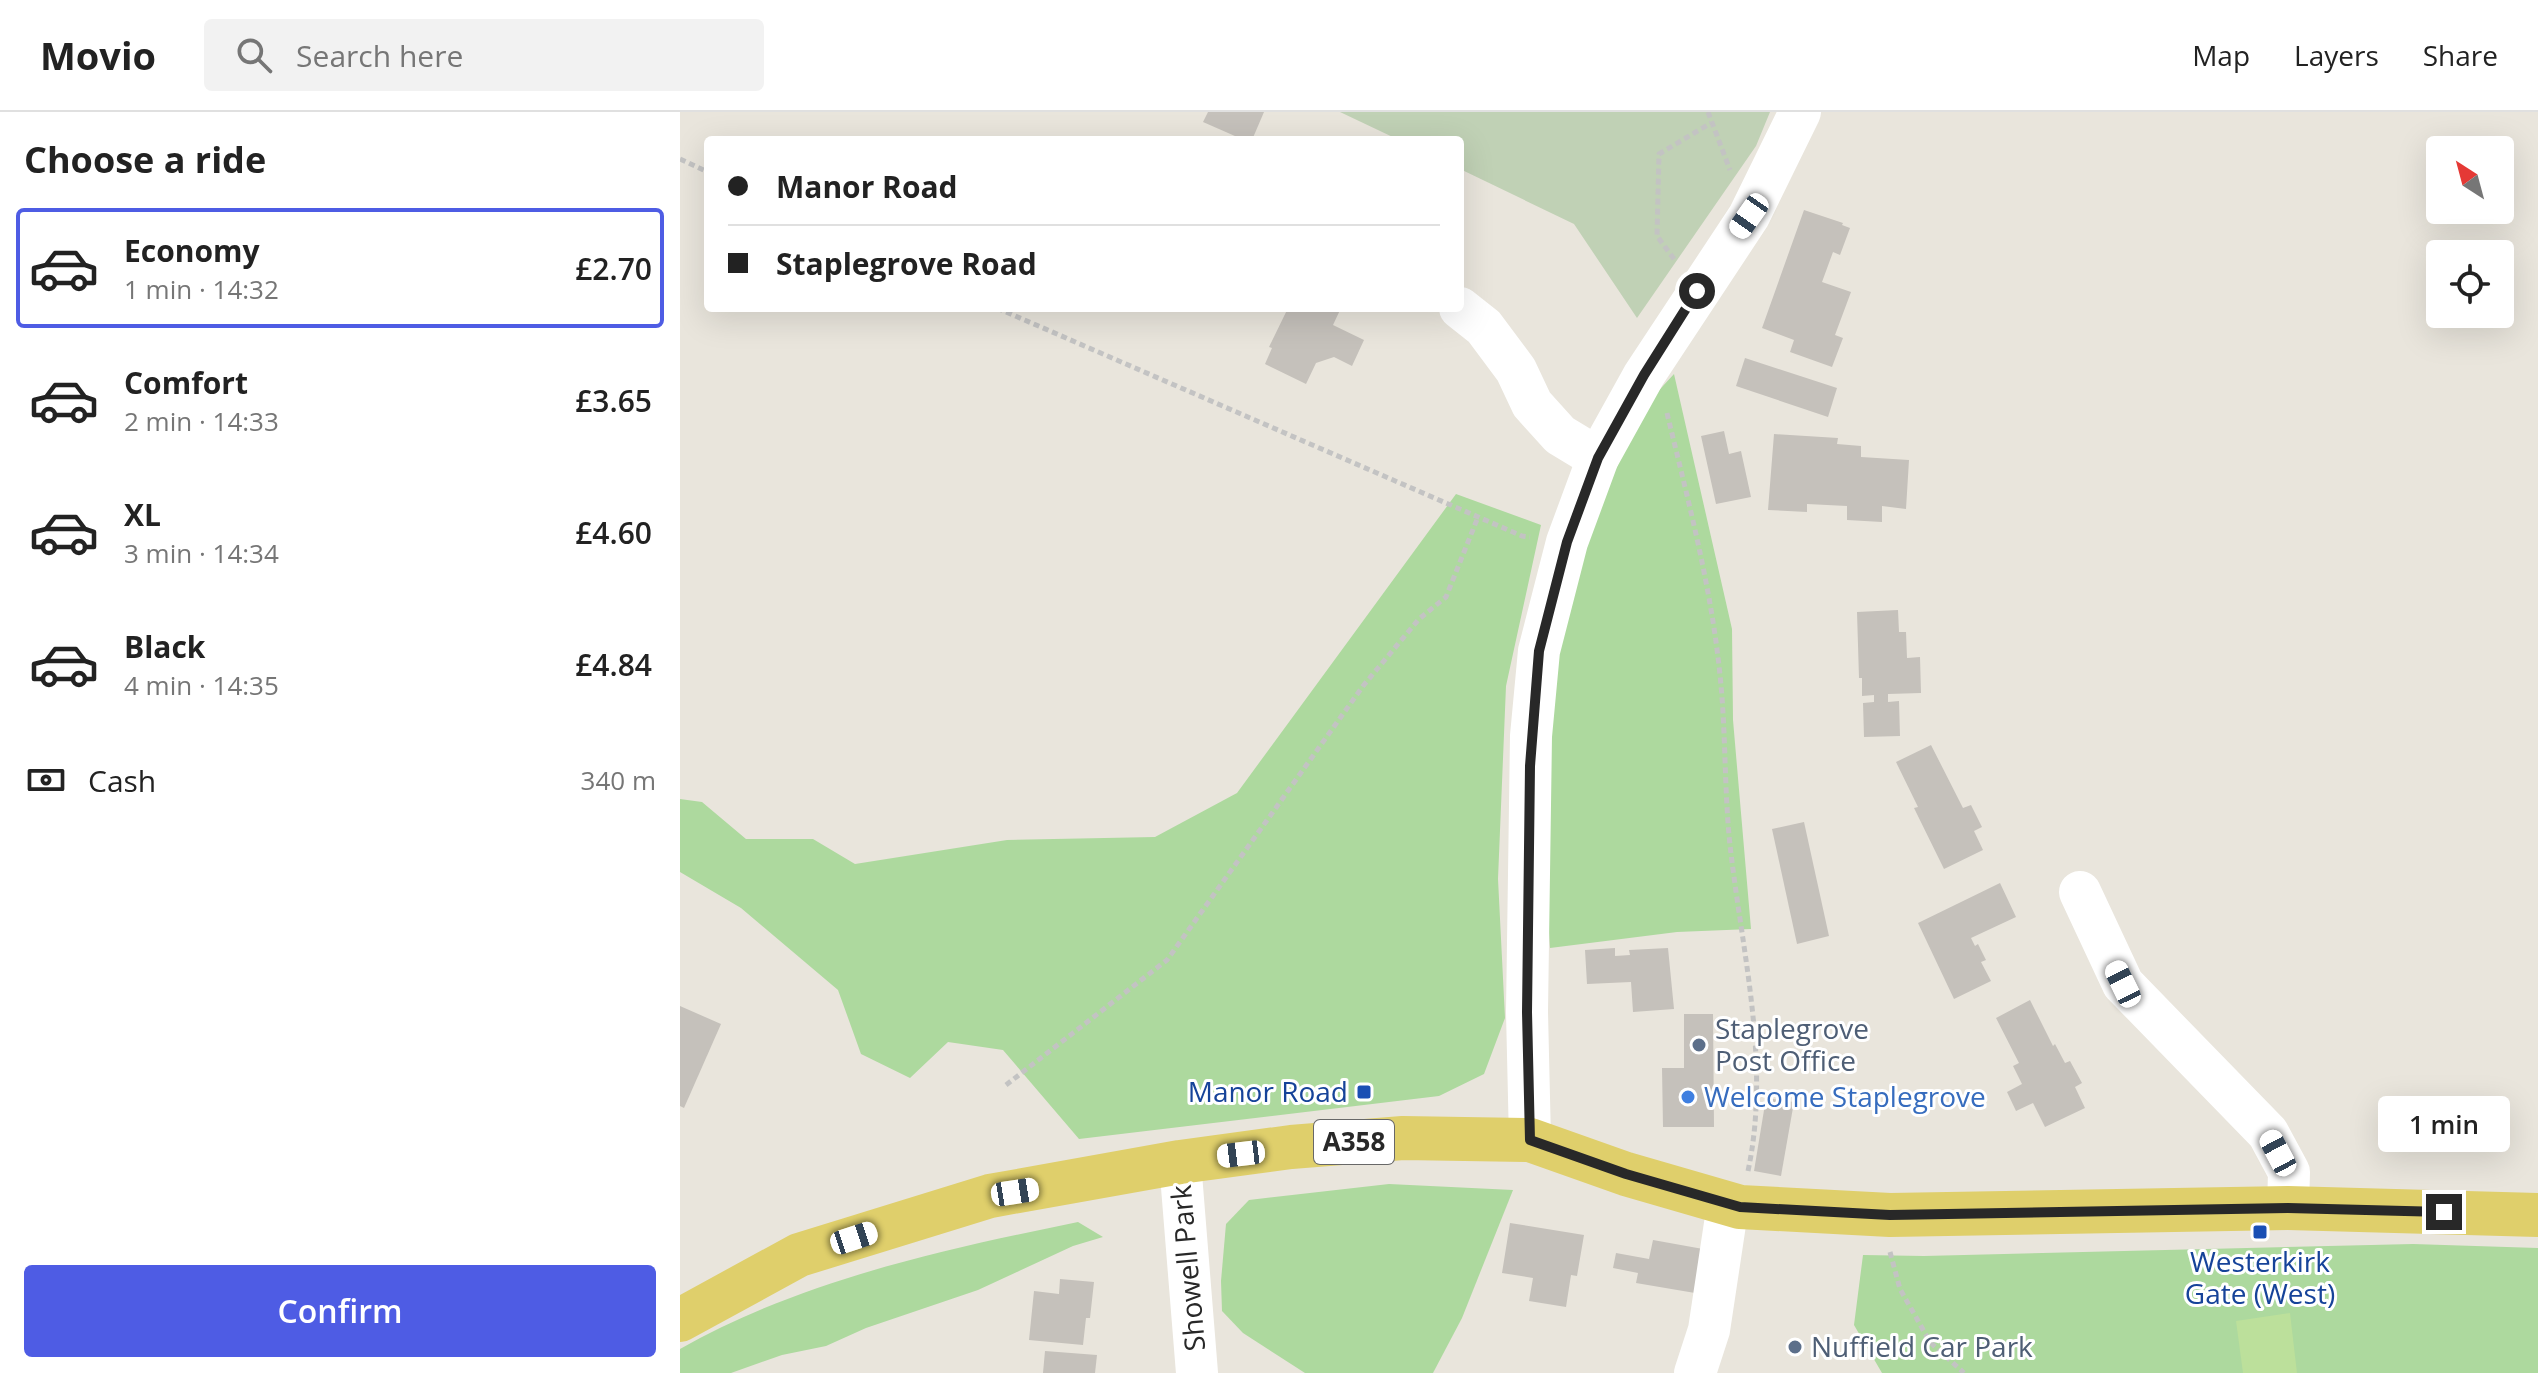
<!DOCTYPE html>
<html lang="en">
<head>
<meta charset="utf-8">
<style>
  body { margin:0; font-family:"Open Sans",sans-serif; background:#f2f2f2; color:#222; height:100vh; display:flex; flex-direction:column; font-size:30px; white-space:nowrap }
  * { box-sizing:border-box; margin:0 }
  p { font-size:26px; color:#767676 }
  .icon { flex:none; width:44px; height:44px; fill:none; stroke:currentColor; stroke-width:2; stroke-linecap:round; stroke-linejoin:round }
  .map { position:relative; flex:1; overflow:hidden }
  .panel { display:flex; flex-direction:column; background:#fff; width:680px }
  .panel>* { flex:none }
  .guide { position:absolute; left:24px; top:24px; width:760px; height:176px; border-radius:8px; box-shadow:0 8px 32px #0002; display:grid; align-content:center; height:176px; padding:0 24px; background:#fff }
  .needle { width:52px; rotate:324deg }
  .fabs { position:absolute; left:1746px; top:24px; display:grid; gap:16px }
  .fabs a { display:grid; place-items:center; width:88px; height:88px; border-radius:8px; background:#fff; box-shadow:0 8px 32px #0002; font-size:40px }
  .end { position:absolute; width:36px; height:36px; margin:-18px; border:10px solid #282828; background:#fff; box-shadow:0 0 0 4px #fff }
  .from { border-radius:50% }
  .bubble { position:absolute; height:56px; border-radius:8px; background:#fff; box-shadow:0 8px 32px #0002; font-size:26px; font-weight:600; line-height:56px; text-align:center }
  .car { position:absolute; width:24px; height:48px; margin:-24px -12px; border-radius:10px; box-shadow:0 0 6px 2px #0007; background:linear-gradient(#fff 24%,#345 0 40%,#fff 0 76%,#345 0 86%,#fff 0) }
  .guide b { display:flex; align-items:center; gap:28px; height:76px; font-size:30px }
  .guide b+b { border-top:2px solid #e0e0e0 }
  .guide i { width:20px; height:20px; background:#222 }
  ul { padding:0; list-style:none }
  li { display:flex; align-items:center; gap:24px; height:120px; margin:0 16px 12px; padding:0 8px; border:4px solid transparent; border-radius:8px }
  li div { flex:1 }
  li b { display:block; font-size:30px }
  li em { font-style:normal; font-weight:600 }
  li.current { border-color:#4e5ce4 }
  li>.icon { width:72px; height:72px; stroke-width:1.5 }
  h2 { padding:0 24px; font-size:36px; line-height:96px }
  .pay { display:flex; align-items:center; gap:20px; height:88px; padding:0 24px; font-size:30px }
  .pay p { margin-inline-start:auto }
  .button { display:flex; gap:16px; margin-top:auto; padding:16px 24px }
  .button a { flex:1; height:92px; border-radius:8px; background:#4e5ce4; color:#fff; font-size:32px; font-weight:600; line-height:92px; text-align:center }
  header { display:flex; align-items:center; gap:48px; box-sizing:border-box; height:112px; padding:0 40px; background:#fff; border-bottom:2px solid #e0e0e0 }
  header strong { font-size:38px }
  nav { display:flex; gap:44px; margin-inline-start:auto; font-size:28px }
  .search { width:560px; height:72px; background:#f2f2f2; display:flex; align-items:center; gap:20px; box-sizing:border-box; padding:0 28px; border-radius:8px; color:#767676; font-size:30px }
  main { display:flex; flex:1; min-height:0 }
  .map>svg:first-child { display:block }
</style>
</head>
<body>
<header>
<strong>Movio</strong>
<div class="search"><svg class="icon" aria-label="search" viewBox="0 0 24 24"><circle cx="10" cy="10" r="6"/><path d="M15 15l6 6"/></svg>Search here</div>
<nav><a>Map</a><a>Layers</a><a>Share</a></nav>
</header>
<main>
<section class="panel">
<h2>Choose a ride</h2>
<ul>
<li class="current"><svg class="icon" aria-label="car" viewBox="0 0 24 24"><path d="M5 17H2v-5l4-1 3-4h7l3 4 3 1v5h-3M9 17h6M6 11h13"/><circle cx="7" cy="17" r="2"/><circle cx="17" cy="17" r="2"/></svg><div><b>Economy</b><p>1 min · 14:32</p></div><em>£2.70</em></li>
<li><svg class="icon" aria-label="car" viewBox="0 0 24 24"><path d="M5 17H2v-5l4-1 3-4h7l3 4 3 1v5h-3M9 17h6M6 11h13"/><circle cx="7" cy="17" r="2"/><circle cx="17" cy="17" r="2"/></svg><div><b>Comfort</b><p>2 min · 14:33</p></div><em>£3.65</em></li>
<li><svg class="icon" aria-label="car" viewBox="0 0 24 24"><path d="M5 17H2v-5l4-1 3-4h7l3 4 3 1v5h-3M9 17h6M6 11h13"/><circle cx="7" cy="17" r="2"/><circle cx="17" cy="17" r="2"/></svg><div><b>XL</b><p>3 min · 14:34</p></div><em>£4.60</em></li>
<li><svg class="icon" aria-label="car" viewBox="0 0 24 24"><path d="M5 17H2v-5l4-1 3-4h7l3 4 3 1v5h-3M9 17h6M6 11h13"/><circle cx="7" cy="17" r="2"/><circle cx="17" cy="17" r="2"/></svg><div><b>Black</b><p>4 min · 14:35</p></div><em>£4.84</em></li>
</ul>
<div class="pay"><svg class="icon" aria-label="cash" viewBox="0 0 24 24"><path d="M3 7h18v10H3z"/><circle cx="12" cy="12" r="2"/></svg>Cash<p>340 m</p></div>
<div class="button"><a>Confirm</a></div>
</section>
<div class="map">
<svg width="1858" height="1261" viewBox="0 0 1858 1261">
  <rect width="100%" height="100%" fill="#e9e5dc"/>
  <g fill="#add99e">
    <path d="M994 262 1052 517 1053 608 1071 817 997 820 870 836 861 690 869 555 922 375 971 287Z"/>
    <path d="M776 382 861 413 826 574 818 767 825 906 804 962 759 984 399 1027 323 938 268 930 230 966 181 942 158 878 61 796 0 760V687L22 690 66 727H133L175 752 327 728 475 725 557 681Z"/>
    <path d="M709 1072 833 1078 782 1206 753 1261H625L563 1221 542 1199 541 1169 546 1112 569 1088Z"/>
    <path d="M398 1110 423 1125 393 1134 298 1178 186 1216 146 1234 102 1243 51 1261H0V1237C122 1168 262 1138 398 1110Z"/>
    <path d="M1733 1132 1858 1136V1261H1202L1174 1213 1183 1143 1244 1144Z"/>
  </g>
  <path fill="#c0d1b5" d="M660 0H1090L1076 34 957 206 894 112 780 57V28H719Z"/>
  <path fill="#bce09b" d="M1610 1201 1617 1261H1563L1556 1209Z"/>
  <g fill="#c5c1bb">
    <path d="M528 0H584L572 28H564L523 10Z"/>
    <path d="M1124 98 1163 111 1162 113 1170 116 1160 143 1153 140 1142 170 1171 180 1155 223 1163 226 1152 255 1110 240 1114 228 1082 216Z"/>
    <path d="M608 196H661L653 213 684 228 672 254 654 245 636 251 626 272 585 252 592 236 589 235Z"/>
    <path d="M1065 246 1157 276 1148 305 1056 274Z"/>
    <path d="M1044 319 1049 342 1061 339 1071 385 1036 392 1021 324Z"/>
    <path d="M1094 322 1158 326 1157 332 1181 334V345L1229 348 1226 397 1202 394V410L1167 408V394L1127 392V400L1088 398Z"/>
    <path d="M1218 498 1219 520H1226L1227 546 1240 545 1241 581 1208 582V590L1219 589 1220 624 1184 625 1183 591 1194 590V583L1182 584V566H1179L1177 500Z"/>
    <path d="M1251 633 1283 696 1291 693 1302 715 1294 719 1303 738 1264 757 1234 696 1238 695 1216 650Z"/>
    <path d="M1124 710 1149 824 1117 832 1092 717Z"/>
    <path d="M1320 771 1336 805 1291 826 1295 834 1298 832 1306 848 1301 850 1311 869 1274 887 1238 811Z"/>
    <path d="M935 836V844L950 843 949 838 988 836 994 897 953 900 951 870 907 872 905 838Z"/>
    <path d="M1350 888 1373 934 1375 932 1385 951 1390 949 1402 971 1395 975 1405 996 1365 1015 1353 991 1336 999 1327 980 1342 972 1333 954 1339 951 1316 906Z"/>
    <path d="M0 894 41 912 4 996 0 994Z"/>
    <path d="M1004 902H1033L1034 1015H983L982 956H1004Z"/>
    <path d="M1086 986 1114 990 1101 1064 1074 1059Z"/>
    <path d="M830 1111 904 1123 897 1164 891 1163 886 1195 849 1189 853 1166 822 1161Z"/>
    <path d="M973 1128 1023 1137 1015 1181 956 1171 958 1161 933 1156 936 1141 969 1147Z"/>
    <path d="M380 1167 414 1170 410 1206H406L403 1233 349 1228 354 1179 379 1182Z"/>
    <path d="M365 1239 417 1243 415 1261H363Z"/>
  </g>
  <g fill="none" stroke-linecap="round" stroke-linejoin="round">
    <g stroke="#c3c3c3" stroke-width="5" stroke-dasharray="6 4" stroke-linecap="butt">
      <path d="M1028 0 1050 58"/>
      <path d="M0 47 28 60"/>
      <path d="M994 147 977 124 979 42 1031 11"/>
      <path d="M317 196 842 424 850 425"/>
      <path d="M987 301C1008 388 1031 474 1040 563 1046 619 1044 676 1050 733 1062 841 1091 951 1068 1059"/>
      <path d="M326 973 487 848 683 574 739 507 766 485 798 405"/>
      <path d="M1210 1140 1220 1177 1250 1230 1284 1261"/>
    </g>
    <g stroke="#fff" stroke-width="42">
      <path d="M780 196 804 215 836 258 852 292 880 323 918 346"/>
      <path d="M1400 780 1443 872 1588 1021 1609 1060 1608 1096"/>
      <path d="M850 1028 847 900 851 624 859 539 887 430 918 346 964 263 1069 104 1120 0"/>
      <path d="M500 1050 517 1261"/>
      <path d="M1015 1261 1029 1218 1048 1092"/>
    </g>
    <path stroke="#dfcf6b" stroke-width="44" d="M0 1208 119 1143 310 1084 500 1050 611 1035 723 1026 850 1028 946 1062 1060 1095 1210 1103 1608 1096 1858 1103"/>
  </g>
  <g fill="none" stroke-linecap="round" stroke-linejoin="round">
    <path stroke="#282828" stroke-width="10" d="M1017 179 964 263 918 346 887 430 859 539 850 654 847 900 850 1028 946 1062 1060 1095 1210 1103 1608 1096 1764 1100"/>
  </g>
  <g fill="#5c6f8a" stroke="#fff" stroke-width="3">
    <circle cx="1019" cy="933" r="8"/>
    <circle cx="1115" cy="1235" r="8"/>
  </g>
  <g fill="#1a4fb4" stroke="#fff" stroke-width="3">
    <rect x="676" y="972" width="16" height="16" rx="4"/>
    <rect x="1572" y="1112" width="16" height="16" rx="4"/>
  </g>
  <circle fill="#3f7fe0" stroke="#fff" stroke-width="3" cx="1008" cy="985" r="8"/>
  <g text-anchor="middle" stroke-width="6" stroke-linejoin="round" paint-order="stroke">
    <rect fill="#fff" stroke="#686868" stroke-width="2" x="634" y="1008" width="80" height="44" rx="6"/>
    <g font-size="26" font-weight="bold" fill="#282828">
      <text x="674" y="1039">A358</text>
    </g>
    <g font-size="28" fill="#4e5e75" stroke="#fff" text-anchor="start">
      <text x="1035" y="927">Staplegrove<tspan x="1035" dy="32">Post Office</tspan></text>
      <text x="1131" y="1245">Nuffield Car Park</text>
    </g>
    <g font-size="28" fill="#164399" stroke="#fff" text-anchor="end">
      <text x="668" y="990">Manor Road</text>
      <text x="1580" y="1160" text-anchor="middle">Westerkirk<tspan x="1580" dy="32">Gate (West)</tspan></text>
    </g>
    <g font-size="28" fill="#366cbe" stroke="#fff" text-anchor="start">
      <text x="1024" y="995">Welcome Staplegrove</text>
    </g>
    <g font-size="28" fill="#282828" stroke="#fff">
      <text transform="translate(508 1156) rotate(-95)" y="10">Showell Park</text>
    </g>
  </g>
</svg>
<div class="fabs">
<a><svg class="needle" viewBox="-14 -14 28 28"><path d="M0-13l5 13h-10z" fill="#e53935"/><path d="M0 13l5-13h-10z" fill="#767676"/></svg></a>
<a><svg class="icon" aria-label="locate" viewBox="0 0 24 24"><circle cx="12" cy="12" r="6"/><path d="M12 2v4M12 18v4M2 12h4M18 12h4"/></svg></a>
</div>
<i class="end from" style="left:1017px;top:179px"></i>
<i class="end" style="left:1764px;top:1100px"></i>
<div class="bubble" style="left:1698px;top:984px;width:132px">1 min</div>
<i class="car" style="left:1069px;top:104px;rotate:215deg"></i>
<i class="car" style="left:1443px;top:872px;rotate:334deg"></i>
<i class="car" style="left:1598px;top:1041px;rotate:332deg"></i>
<i class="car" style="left:561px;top:1042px;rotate:263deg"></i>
<i class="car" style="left:335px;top:1080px;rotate:81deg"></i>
<i class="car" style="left:174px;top:1126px;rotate:72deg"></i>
<div class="guide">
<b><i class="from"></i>Manor Road</b>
<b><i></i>Staplegrove Road</b>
</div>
</div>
</main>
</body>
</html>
